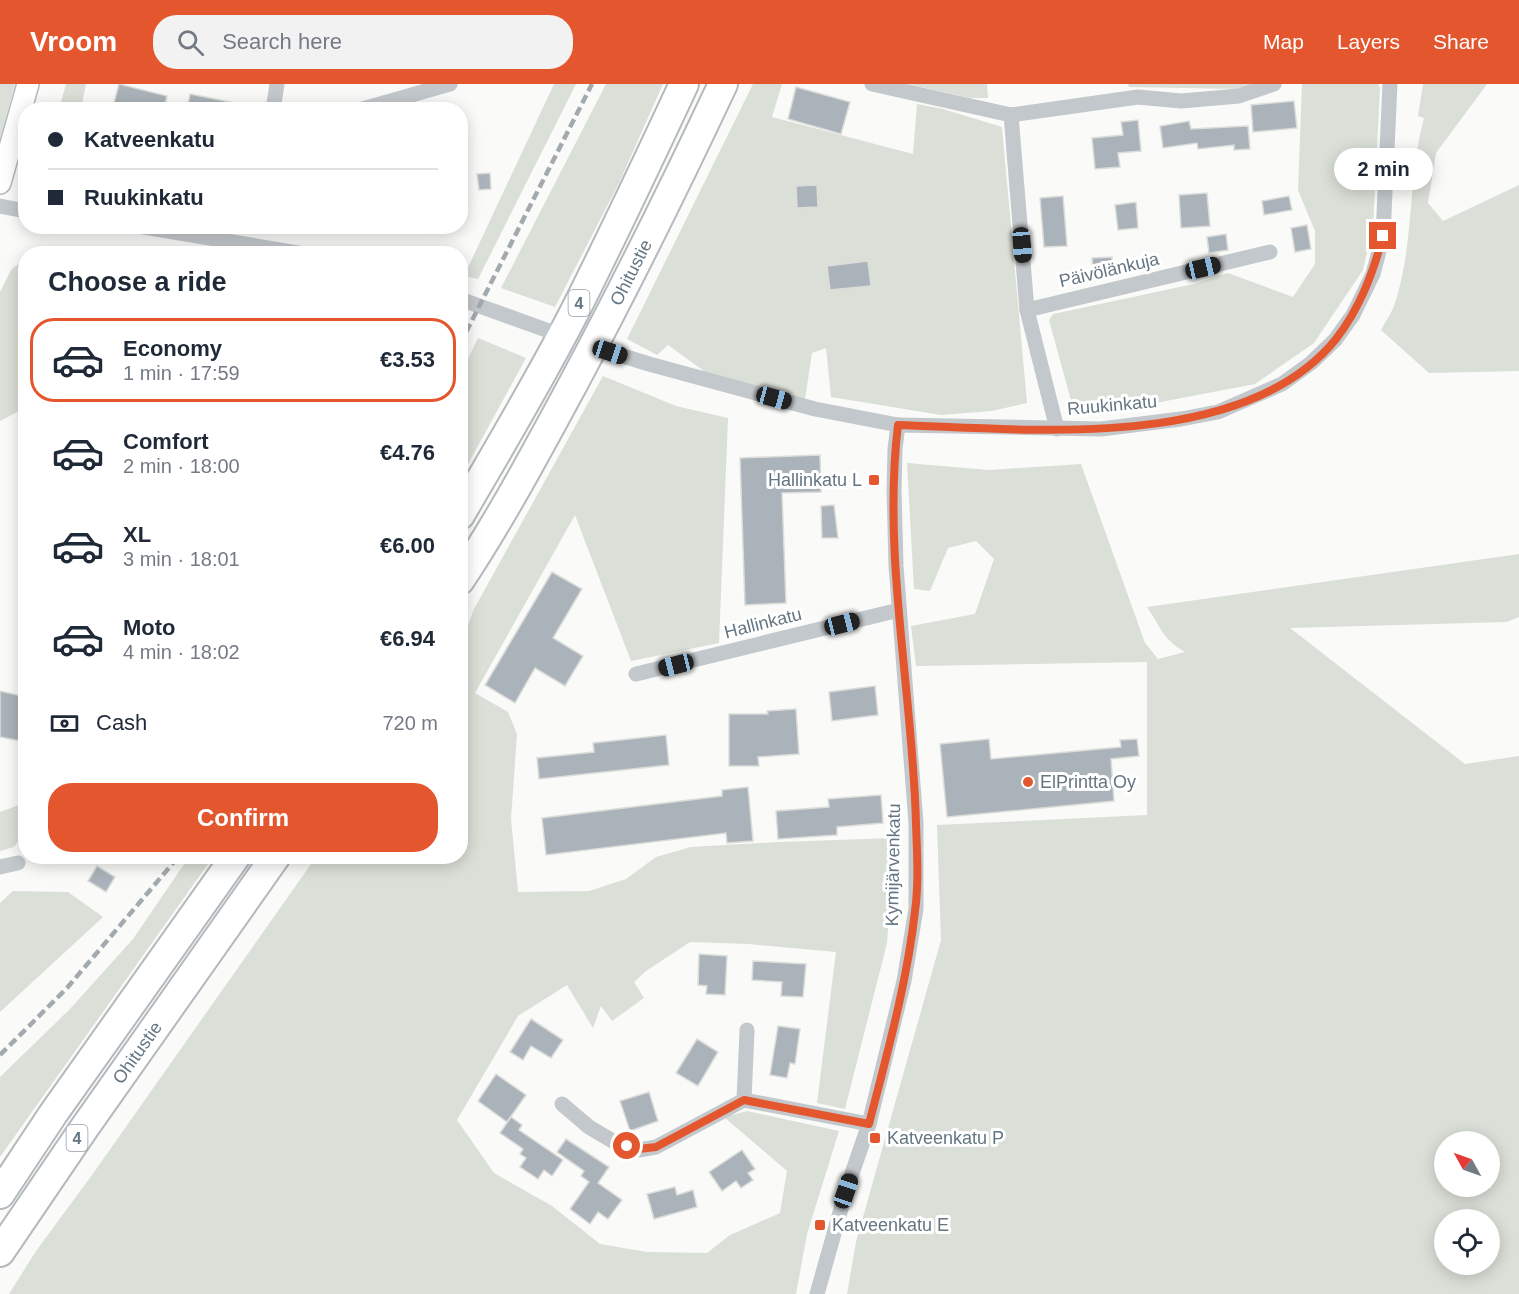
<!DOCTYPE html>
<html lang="en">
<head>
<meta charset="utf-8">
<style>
  body { margin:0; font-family:Helvetica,sans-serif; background:#f2f2f3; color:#1f2937; height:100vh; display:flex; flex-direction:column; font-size:22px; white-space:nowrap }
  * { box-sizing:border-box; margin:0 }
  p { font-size:20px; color:#747a83 }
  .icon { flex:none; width:33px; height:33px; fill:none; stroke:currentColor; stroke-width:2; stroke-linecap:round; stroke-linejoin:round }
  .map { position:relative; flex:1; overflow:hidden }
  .side { position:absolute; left:18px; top:162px; width:450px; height:618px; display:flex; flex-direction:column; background:#fff; border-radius:24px; box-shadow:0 3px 15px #0003 }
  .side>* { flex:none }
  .guide { position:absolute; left:18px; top:18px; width:450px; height:132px; border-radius:24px; box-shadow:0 3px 15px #0003; display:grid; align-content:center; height:132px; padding:0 30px; background:#fff }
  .needle { width:39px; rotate:310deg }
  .controls { position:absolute; left:1434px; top:1047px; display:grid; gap:12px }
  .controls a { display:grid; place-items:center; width:66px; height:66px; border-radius:50%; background:#fff; box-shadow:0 3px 15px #0003; font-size:30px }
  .end { position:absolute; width:27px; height:27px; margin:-14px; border:8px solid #e4572e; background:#fff; box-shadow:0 0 0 3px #fff }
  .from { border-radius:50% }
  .bubble { position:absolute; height:42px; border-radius:21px; background:#fff; box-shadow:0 3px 15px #0003; font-size:20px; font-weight:600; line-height:42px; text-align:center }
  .car { position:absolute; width:18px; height:36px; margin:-18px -9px; border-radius:8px; box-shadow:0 0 4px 2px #0007; background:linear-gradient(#222 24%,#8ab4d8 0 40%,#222 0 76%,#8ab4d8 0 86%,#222 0) }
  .guide b { display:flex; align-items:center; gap:21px; height:57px; font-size:22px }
  .guide b+b { border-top:2px solid #e0e1e3 }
  .guide i { width:15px; height:15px; background:#1f2937 }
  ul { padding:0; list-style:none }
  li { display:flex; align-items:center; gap:18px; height:84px; margin:0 12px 9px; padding:0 18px; border:3px solid transparent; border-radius:24px }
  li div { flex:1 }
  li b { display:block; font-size:22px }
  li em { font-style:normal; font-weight:600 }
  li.active { border-color:#e4572e }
  li>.icon { width:54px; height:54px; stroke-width:1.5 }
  h2 { padding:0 30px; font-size:27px; line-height:72px }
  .pay { display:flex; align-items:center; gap:15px; height:66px; padding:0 30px; font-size:22px }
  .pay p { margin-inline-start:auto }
  .cta { display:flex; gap:12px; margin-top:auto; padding:12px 30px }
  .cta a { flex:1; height:69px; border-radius:24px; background:#e4572e; color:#fff; font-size:24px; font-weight:600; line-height:69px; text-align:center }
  header { display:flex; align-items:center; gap:36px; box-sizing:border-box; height:84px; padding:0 30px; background:#e4572e; color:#fff }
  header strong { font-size:28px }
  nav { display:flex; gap:33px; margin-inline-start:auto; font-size:21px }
  .search { width:420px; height:54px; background:#f2f2f3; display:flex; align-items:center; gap:15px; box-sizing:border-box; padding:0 21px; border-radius:24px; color:#747a83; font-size:22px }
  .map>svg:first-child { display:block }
</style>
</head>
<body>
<header>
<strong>Vroom</strong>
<div class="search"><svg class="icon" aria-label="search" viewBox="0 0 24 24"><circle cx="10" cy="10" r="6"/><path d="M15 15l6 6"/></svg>Search here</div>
<nav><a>Map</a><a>Layers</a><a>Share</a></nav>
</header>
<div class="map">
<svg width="1519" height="1210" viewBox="0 0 1519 1210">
  <rect width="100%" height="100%" fill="#fafaf8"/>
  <g fill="#dadfd7" fill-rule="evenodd">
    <path d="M0 0H15L0 56Z"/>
    <path d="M66 0H86L81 25H59Z"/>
    <path d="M554 0H576L478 195 464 192Z"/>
    <path d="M606 0H663L619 99 555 223 501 204Z"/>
    <path d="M753 0H782L772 33 913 70 917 20 943 25 1002 43 1027 319 992 327 941 331 831 313 826 264 812 269 805 315 708 290 668 261 657 271 627 255Z"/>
    <path d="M907 0H987L988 14H971Z"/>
    <path d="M1128 0H1253L1239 5 1129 3Z"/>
    <path d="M1302 0H1378L1380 4 1373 143 1363 186 1314 259 1255 300 1103 329 1081 330 1072 320 1049 236 1053 230 1194 200 1228 189 1293 213 1315 180V147L1298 106Z"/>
    <path d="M1423 0H1487L1436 69 1428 119 1443 137 1519 101V287L1429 289 1381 246C1385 238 1391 230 1394 222 1415 161 1407 96 1424 34L1418 32Z"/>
    <path d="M23 176H25V324L0 337V208L11 186Z"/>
    <path d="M478 254 526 274 461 393V289Z"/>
    <path d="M603 292 676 322 728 334 719 559 631 577 575 431 475 609 508 628 517 650 511 735 518 808 589 807 626 795 656 773 691 763 779 758 895 754 887 859 845 1025 817 1019 836 868 749 860 690 858 646 887 634 898 644 914 612 937 601 922 593 944 567 901 518 932 457 1036 494 1089 552 1122 600 1160 647 1168 707 1169 730 1151 780 1129 787 1087 724 1033 747 1027 839 1047 807 1150 796 1210H9L36 1167 92 1091 316 773 460 772V568L466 560 463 554 474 525Z"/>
    <path d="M907 379 989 386 1081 380 1145 559 1158 575 1185 568C1162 555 1161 543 1147 523L1519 470V533L1507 538 1290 544 1465 680 1519 672V1210H847L856 1158 941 856 937 741 1147 731V578L916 582 911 542 975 530 994 475 976 457 948 464 930 507 914 505ZM1444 1058H1490V1102H1444ZM1444 1136H1490V1180H1444Z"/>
    <path d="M25 719V748L14 763 0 767V728Z"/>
    <path d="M189 773H213L0 1073V993L70 925 133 855Z"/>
    <path d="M13 807 68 808 103 833 0 928V819Z"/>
  </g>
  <g fill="#aab3b9" stroke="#dcdcda" stroke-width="1.5">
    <path d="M119 0 167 12 164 26H155L132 20 131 26H112Z"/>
    <path d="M796 3 850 18 841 50 788 35Z"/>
    <path d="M190 10 240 20 239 26H187Z"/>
    <path d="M1294 17 1297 44 1253 48 1251 21Z"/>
    <path d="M1138 36 1141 67 1118 69 1120 83 1095 85 1092 54 1123 51 1121 38Z"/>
    <path d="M1189 37 1191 45 1248 42 1250 65 1234 66V61L1198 65 1197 59 1163 64 1160 42Z"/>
    <path d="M490 89 491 105 479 106 477 90Z"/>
    <path d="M817 101 818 123 797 124 796 102Z"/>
    <path d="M1207 109 1210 142 1181 144 1179 111Z"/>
    <path d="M1063 112 1067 162 1044 163 1040 114Z"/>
    <path d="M1289 112 1292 126 1264 131 1262 117Z"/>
    <path d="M1136 118 1138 144 1118 146 1115 121Z"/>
    <path d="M1307 141 1311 165 1295 168 1291 144Z"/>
    <path d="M1226 150 1228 166 1209 169 1207 153Z"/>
    <path d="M1112 173 1113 187 1093 188 1092 174Z"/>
    <path d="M868 177 871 202 830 206 827 182Z"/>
    <path d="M820 371 821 408 782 409 786 519 745 521 740 374Z"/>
    <path d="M834 421 838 454H822L821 422Z"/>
    <path d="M552 488 582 505 553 554 583 572 565 602 535 584 515 619 485 601Z"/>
    <path d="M875 602 878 631 832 637 829 608Z"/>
    <path d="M0 607 26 613V658L0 653Z"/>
    <path d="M796 625 799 670 758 673 759 682H729V630H768L767 627Z"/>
    <path d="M666 651 669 681 539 695 537 674 594 668 593 659Z"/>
    <path d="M989 655 991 675 1121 663 1120 656 1137 655 1139 672 1111 675 1114 717 947 733 940 660Z"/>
    <path d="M748 703 753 757 727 759 726 749 546 771 542 734 722 712V706Z"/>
    <path d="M881 711 883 739 837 743V751L778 755 776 727 829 723 828 715Z"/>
    <path d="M97 782 115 793 106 808 88 797Z"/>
    <path d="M699 870 727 872 725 911 706 910 707 902 698 901Z"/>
    <path d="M753 877 806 880 803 913 781 912 782 898 752 896Z"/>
    <path d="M531 935 563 956 551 974 531 962 523 976 510 968Z"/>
    <path d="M778 942 800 945 795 980 790 979 787 994 770 991Z"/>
    <path d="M697 955 718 968 698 1002 676 989Z"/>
    <path d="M496 990 526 1011 507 1038 478 1017Z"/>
    <path d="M649 1008 658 1037 630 1047 620 1017Z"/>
    <path d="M511 1033 522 1041 519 1046 563 1076 552 1092 544 1086 538 1095 520 1083 526 1074 520 1070 523 1065 500 1049Z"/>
    <path d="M566 1055 609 1083 598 1099 622 1116 608 1135 598 1128 590 1140 570 1125 589 1098 581 1092 584 1087 557 1068Z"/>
    <path d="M742 1066 755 1085 748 1089 753 1096 741 1104 736 1097 722 1107 709 1088Z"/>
    <path d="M675 1103 677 1111 693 1106 697 1123 654 1135 647 1110Z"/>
  </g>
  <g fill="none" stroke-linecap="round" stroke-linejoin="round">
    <defs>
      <path id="secondary" d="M0 99 28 0"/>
      <g id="highway">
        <path d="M460 431C500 362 541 294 577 223 614 149 649 75 684 0"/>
        <path id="s1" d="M460 496C501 434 537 367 572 302 625 203 675 102 723 0"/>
        <path d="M0 1110 53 1030 236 772"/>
        <path id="s2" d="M0 1168 85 1043 276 772"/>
      </g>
    </defs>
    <use href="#secondary" stroke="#b3babf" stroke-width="24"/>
    <use href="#highway" stroke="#b4b9bd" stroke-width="32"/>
    <g stroke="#c3c8cc" stroke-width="15">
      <path d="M872 0 1011 31 1027 226 1057 345"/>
      <path d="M273 26 277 0"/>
      <path d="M359 26 450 0"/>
      <path d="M1011 31 1138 13 1181 17 1239 12 1274 0"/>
      <path d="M0 122 26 127"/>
      <path d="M138 142 304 170"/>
      <path d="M460 215 549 247"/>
      <path d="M1027 226 1270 168"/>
      <path d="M610 268 649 280 815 325 898 341 1101 345 1181 335 1218 328 1282 300 1311 279 1335 256 1353 231 1373 190 1383 152 1390 0"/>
      <path d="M636 590 899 526"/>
      <path d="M0 783 18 779"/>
      <path d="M744 1016 747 946"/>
      <path d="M562 1020 589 1043 616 1059 639 1066 656 1063 744 1016 869 1040"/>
      <path d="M817 1210 846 1107 869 1040 904 897 916 825V739L896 482 894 406 895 365 898 341"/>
    </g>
    <use href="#secondary" stroke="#fff" stroke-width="21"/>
    <use href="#highway" stroke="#fff" stroke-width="28"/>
    <g stroke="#a2aab0" stroke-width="4.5" stroke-dasharray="9 4.5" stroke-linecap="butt">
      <path d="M460 260 592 0"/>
      <path d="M0 971 67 904 179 772"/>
    </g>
  </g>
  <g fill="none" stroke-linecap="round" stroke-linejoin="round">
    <path stroke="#e4572e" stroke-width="8" d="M627 1062 639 1065 656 1063 744 1016 869 1040C887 970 907 899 915 827 919 799 917 768 916 740 913 609 882 472 898 341 1029 345 1244 369 1336 255 1360 224 1373 189 1383 152"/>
  </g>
  <g fill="#e4572e" stroke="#fff" stroke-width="2">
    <rect x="868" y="390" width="12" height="12" rx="3"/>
    <circle cx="1028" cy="698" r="6"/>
    <rect x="869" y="1048" width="12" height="12" rx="3"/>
    <rect x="814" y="1135" width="12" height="12" rx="3"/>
  </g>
  <g text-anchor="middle" stroke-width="6" stroke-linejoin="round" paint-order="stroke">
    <g fill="#fff" stroke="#939fa8" stroke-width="1.5">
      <rect x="568.5" y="206" width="21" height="26" rx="4.5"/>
      <rect x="66.5" y="1041" width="21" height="26" rx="4.5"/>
    </g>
    <g font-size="16" font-weight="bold" fill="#657683">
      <text x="579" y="225">4</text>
      <text x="77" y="1060">4</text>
    </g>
    <g font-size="18" fill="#657683" stroke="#fff">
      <text transform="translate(1109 186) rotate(-13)" y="6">Päivölänkuja</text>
      <text dy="6" stroke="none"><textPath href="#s1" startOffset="352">Ohitustie</textPath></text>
      <text transform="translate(1112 321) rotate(-5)" y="6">Ruukinkatu</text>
      <text transform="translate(763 539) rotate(-14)" y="6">Hallinkatu</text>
      <text transform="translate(893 781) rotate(-89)" y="6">Kymijärvenkatu</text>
      <text dy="6" stroke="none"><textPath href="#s2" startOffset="242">Ohitustie</textPath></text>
    </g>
    <g font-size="18" fill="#657683" stroke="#fff" text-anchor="start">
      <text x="862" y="402" text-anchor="end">Hallinkatu L</text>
      <text x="1040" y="704">ElPrintta Oy</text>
      <text x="887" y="1060">Katveenkatu P</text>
      <text x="832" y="1147">Katveenkatu E</text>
    </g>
  </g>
</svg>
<div class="controls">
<a><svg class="needle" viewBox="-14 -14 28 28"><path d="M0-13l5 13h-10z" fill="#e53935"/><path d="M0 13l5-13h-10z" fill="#747a83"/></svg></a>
<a><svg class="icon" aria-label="locate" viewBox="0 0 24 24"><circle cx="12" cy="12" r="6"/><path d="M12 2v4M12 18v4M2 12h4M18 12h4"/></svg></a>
</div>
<i class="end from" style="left:627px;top:1062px"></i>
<i class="end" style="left:1383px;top:152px"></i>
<div class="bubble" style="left:1334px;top:64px;width:99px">2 min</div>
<i class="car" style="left:1022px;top:161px;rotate:175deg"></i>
<i class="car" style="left:1203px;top:184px;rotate:77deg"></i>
<i class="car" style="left:610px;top:268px;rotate:108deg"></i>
<i class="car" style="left:774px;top:314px;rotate:105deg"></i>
<i class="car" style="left:842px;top:540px;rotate:76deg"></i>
<i class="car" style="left:676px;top:581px;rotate:256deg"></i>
<i class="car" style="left:846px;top:1107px;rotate:19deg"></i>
<div class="guide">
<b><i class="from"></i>Katveenkatu</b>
<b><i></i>Ruukinkatu</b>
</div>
<section class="side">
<h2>Choose a ride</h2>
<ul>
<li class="active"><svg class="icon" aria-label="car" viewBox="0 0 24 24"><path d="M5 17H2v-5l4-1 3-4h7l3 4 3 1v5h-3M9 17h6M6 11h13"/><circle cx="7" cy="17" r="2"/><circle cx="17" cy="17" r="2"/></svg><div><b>Economy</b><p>1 min · 17:59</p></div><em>€3.53</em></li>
<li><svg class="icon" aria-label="car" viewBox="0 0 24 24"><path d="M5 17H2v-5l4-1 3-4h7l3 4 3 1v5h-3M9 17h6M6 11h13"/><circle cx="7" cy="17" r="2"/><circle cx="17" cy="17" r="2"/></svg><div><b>Comfort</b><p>2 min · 18:00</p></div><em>€4.76</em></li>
<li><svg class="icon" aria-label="car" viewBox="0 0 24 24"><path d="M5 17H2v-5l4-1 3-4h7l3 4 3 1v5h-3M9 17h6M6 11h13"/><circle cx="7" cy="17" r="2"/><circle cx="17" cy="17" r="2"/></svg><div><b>XL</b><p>3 min · 18:01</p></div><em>€6.00</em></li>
<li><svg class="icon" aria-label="car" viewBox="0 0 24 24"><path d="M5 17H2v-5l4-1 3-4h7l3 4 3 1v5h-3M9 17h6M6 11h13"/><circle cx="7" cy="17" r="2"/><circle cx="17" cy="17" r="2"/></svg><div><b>Moto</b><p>4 min · 18:02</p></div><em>€6.94</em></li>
</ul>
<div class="pay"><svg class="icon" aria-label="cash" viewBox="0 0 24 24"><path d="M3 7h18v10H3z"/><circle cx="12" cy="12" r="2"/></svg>Cash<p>720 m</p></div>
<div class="cta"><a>Confirm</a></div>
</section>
</div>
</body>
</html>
